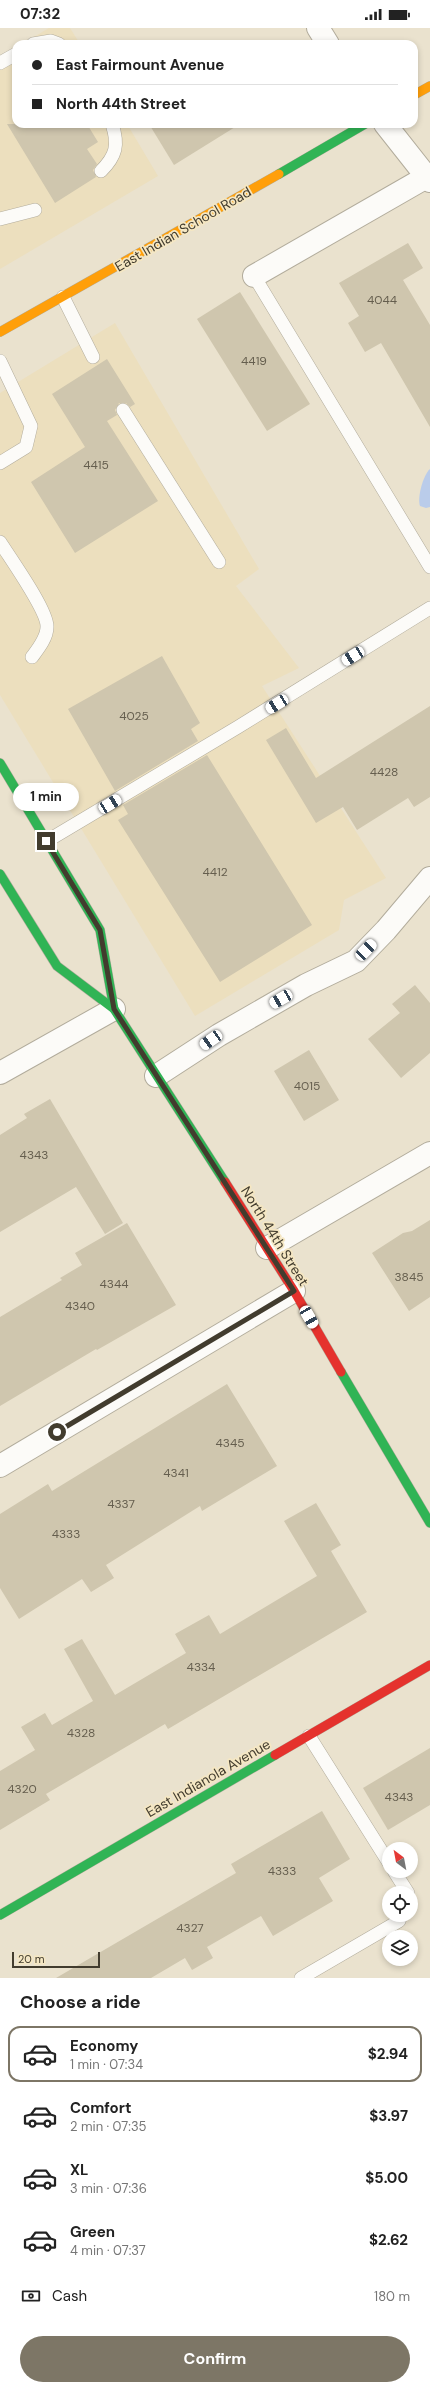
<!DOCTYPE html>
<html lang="en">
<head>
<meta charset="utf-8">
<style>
  body { margin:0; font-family:"DM Sans",sans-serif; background:#f2f2f2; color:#222; height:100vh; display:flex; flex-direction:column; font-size:15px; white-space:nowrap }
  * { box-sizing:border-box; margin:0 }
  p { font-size:13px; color:#767676 }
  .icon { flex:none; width:22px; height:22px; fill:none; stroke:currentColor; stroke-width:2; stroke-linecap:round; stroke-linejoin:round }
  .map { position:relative; height:1950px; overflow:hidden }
  .details { display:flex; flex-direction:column; background:#fff; flex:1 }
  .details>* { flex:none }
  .top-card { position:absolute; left:12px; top:12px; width:406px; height:88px; border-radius:12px; box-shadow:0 2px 6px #0003; display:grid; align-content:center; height:88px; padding:0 20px; background:#fff }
  .needle { width:26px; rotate:328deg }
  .fabs { position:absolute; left:382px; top:1814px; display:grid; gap:8px }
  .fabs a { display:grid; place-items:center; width:36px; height:36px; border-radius:50%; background:#fff; box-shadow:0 2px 6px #0003; font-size:20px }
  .scale { position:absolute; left:12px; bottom:10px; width:88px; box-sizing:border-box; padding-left:4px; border:2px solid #423c2e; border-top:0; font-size:11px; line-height:14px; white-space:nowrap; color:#423c2e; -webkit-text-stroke:3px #f5e7c3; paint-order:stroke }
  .end { position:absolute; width:18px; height:18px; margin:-9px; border:5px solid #423c2e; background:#fff; box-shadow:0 0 0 2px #fff }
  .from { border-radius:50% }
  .bubble { position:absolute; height:28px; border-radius:14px; background:#fff; box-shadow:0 2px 6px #0003; font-size:13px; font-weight:700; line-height:28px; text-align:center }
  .car { position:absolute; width:12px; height:24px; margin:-12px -6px; border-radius:5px; box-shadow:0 0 3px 1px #0007; background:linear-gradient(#fff 24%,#345 0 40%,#fff 0 76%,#345 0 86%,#fff 0) }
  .top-card b { display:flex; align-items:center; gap:14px; height:38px; font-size:15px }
  .top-card b+b { border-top:1px solid #e0e0e0 }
  .top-card i { width:10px; height:10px; background:#222 }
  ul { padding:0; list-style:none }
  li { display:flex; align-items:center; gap:12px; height:56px; margin:0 8px 6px; padding:0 12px; border:2px solid transparent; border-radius:12px }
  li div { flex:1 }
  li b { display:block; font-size:15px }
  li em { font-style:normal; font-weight:700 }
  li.current { border-color:#7d7666 }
  li>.icon { width:36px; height:36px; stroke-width:1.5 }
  h2 { padding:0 20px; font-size:18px; line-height:48px }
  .pay { display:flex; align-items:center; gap:10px; height:44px; padding:0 20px; font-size:15px }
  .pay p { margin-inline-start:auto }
  .action { display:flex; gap:8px; margin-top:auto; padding:8px 20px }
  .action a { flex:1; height:46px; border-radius:24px; background:#7d7666; color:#fff; font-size:16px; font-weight:700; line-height:46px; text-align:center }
  .status { display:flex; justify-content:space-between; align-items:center; height:28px; padding:0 20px; background:#fff; direction:ltr }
  .status svg { height:11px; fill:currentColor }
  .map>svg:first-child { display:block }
</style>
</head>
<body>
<div class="status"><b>07:32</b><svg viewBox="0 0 49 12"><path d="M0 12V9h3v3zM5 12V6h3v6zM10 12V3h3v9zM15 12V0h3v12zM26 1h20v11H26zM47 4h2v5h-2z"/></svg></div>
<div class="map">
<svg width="430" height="1950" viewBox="0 0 430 1950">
  <rect width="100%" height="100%" fill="#eae2ce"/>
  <g fill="#ecdfbe">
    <path d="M49 0H70L80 16H22Z"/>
    <path d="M16 19V96H127L158 148 0 241V29Z"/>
    <path d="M115 295 259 541 236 558 299 640 262 658 386 850 344 872 339 902 195 988 0 667V365Z"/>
  </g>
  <path fill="#baccea" d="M430 441V479L426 480 420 478C417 470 423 447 430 441Z"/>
  <g fill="#cfc6ae">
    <path d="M7 96H87L98 114 87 121 97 136 93 142 96 149 55 175Z"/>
    <path d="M149 96H240L174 137Z"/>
    <path d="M408 215 423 240 403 252 430 297V399L381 315 365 324 348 295 359 288 339 255Z"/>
    <path d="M240 264 310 376 267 403 197 291Z"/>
    <path d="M107 331 135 376 130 379 126 375H119L115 382 117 387 107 393 158 473 75 525 31 454 85 419 52 366Z"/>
    <path d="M162 628 200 695 191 701 198 713 115 763 68 681Z"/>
    <path d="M430 678V769L414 779 408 770 357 802 343 779 316 795 266 712 286 700 316 750Z"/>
    <path d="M207 727 312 897 220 954 118 792 128 786 123 777Z"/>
    <path d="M415 957 430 975V1025L401 1050 368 1011 400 985 392 976Z"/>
    <path d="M309 1022 339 1072 304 1093 274 1043Z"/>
    <path d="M50 1071 123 1195 105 1206 76 1159 0 1204V1107L27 1090 24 1086Z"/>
    <path d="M430 1192V1269L409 1283 372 1225 403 1205 412 1203Z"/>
    <path d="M127 1195 176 1277 97 1322 96 1321 0 1378V1289L62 1252 60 1250 82 1237 75 1225Z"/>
    <path d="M227 1356 277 1438 202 1483 200 1478 106 1537 114 1550 91 1564 82 1551 19 1591 0 1560V1486L48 1456 52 1463Z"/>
    <path d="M316 1475 341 1517 331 1523 367 1584 168 1701 165 1696 46 1766 50 1772 0 1802V1743L35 1722 21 1699 45 1685 52 1697 93 1673 64 1621 82 1611 115 1667 186 1625 175 1606 209 1587 220 1606 317 1548 284 1493Z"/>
    <path d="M430 1720V1777L388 1802 363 1760Z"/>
    <path d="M322 1783 350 1831 319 1850 333 1873 273 1908 261 1888 207 1919 213 1930 192 1942 185 1930 151 1950H56L236 1845 231 1836Z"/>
  </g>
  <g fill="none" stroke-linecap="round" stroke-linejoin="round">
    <defs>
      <g id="lane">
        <path d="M33 16 51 13 59 16"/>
        <path d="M0 35 16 26"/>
        <path d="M101 143C116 128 119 117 112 96"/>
        <path d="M0 191 35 182"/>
        <path d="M254 248 430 539"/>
        <path d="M63 269 93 329"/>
        <path d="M0 333 31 398 26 419 0 435"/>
        <path d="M123 382 219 534"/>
        <path d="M0 514C10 530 48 583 47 599 47 610 38 621 32 629"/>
        <path d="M47 813 238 699 430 580"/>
        <path d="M309 1708 389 1835"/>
        <path d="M394 1843 408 1865"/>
        <path d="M301 1950 399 1893 401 1887"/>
      </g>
      <g id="street">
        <path d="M318 0 328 16"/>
        <path d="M385 96 430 153"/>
        <path d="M254 248 430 147"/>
        <path d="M0 1045 114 981"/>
        <path d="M156 1048 219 1007 306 957 356 933 386 902 430 850"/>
        <path d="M267 1220 430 1125"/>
        <path d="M0 1438 294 1263"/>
      </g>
      <g id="fast">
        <path d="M279 146 365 96"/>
        <path d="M0 735 100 902 114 981"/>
        <path d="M0 846 57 938 114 981 225 1154"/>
        <path d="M341 1344 430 1495"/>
        <path d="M0 1887 275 1727"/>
      </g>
      <g id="slow">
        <path d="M414 67 430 58"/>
        <path d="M0 304 279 146"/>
      </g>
      <g id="jam">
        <path d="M225 1154 294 1263 341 1344"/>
        <path d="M275 1727 430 1637"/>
      </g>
    </defs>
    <use href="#lane" stroke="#b2ac9c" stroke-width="14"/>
    <use href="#street" stroke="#b2ac9c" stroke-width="24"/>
    <use href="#fast" stroke="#b2ac9c" stroke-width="10"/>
    <use href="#slow" stroke="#b2ac9c" stroke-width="10"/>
    <use href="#jam" stroke="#b2ac9c" stroke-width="10"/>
    <use href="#lane" stroke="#fcfbf8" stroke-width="13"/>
    <use href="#street" stroke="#fcfbf8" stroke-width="22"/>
    <use href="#fast" stroke="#30b455" stroke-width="9"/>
    <use href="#slow" stroke="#ff9f0a" stroke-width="9"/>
    <use href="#jam" stroke="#e5322d" stroke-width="9"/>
  </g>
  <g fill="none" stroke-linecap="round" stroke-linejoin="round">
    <path stroke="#423c2e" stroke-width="5" d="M46 813 100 902 114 981 294 1263 57 1404"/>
  </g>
  <g text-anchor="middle" stroke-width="3.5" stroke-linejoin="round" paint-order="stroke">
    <g font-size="12" fill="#655e4e">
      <text x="382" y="276">4044</text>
      <text x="254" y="337">4419</text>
      <text x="96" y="441">4415</text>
      <text x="134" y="692">4025</text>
      <text x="384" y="748">4428</text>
      <text x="215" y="848">4412</text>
      <text x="307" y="1062">4015</text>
      <text x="34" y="1131">4343</text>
      <text x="409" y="1253">3845</text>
      <text x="114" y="1260">4344</text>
      <text x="80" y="1282">4340</text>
      <text x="230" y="1419">4345</text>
      <text x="176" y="1449">4341</text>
      <text x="121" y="1480">4337</text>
      <text x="66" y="1510">4333</text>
      <text x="201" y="1643">4334</text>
      <text x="81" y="1709">4328</text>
      <text x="22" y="1765">4320</text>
      <text x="399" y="1773">4343</text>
      <text x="282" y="1847">4333</text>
      <text x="190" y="1904">4327</text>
    </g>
    <g font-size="14" fill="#423c2e" stroke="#f5e7c3">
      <text transform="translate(183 201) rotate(-30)" y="5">East Indian School Road</text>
      <text transform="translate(275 1208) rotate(58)" y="5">North 44th Street</text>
      <text transform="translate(208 1750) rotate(-30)" y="5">East Indianola Avenue</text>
    </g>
  </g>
</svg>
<div class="fabs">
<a><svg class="needle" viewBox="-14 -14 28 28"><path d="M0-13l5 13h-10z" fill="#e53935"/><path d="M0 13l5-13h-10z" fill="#767676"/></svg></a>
<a><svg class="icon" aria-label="locate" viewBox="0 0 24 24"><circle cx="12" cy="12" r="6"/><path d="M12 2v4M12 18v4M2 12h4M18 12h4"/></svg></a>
<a><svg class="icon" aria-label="layers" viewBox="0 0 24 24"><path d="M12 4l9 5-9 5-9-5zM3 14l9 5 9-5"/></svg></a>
</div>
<div class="scale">20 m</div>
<i class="end from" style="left:57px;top:1404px"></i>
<i class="end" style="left:46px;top:813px"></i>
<div class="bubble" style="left:13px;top:755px;width:66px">1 min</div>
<i class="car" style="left:353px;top:628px;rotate:238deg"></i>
<i class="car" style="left:277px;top:676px;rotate:238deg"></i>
<i class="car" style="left:110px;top:776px;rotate:59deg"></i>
<i class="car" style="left:366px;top:922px;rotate:44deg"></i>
<i class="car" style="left:281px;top:971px;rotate:240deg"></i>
<i class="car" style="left:211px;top:1012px;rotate:236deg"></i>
<i class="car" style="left:309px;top:1289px;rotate:150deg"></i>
<div class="top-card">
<b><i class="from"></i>East Fairmount Avenue</b>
<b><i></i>North 44th Street</b>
</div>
</div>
<section class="details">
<h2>Choose a ride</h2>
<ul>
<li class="current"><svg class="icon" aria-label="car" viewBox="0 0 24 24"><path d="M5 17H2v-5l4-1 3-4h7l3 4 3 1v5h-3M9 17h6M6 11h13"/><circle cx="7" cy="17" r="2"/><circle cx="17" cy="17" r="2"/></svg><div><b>Economy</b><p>1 min · 07:34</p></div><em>$2.94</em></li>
<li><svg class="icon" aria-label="car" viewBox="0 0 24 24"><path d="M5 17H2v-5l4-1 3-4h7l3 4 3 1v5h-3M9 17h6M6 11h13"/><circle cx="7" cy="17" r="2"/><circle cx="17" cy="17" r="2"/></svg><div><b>Comfort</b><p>2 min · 07:35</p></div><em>$3.97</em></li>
<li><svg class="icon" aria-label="car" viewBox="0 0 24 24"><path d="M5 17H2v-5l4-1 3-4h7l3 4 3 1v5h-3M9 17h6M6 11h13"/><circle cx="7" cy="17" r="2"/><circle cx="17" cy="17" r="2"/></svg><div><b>XL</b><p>3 min · 07:36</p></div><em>$5.00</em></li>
<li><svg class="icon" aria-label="car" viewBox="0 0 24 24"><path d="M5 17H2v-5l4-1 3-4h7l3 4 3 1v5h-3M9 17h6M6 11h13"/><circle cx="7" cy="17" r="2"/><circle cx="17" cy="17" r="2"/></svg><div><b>Green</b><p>4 min · 07:37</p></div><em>$2.62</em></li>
</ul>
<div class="pay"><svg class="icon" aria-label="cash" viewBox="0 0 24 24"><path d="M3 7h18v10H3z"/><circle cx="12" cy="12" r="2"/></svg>Cash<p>180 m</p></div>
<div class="action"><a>Confirm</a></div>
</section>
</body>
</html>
